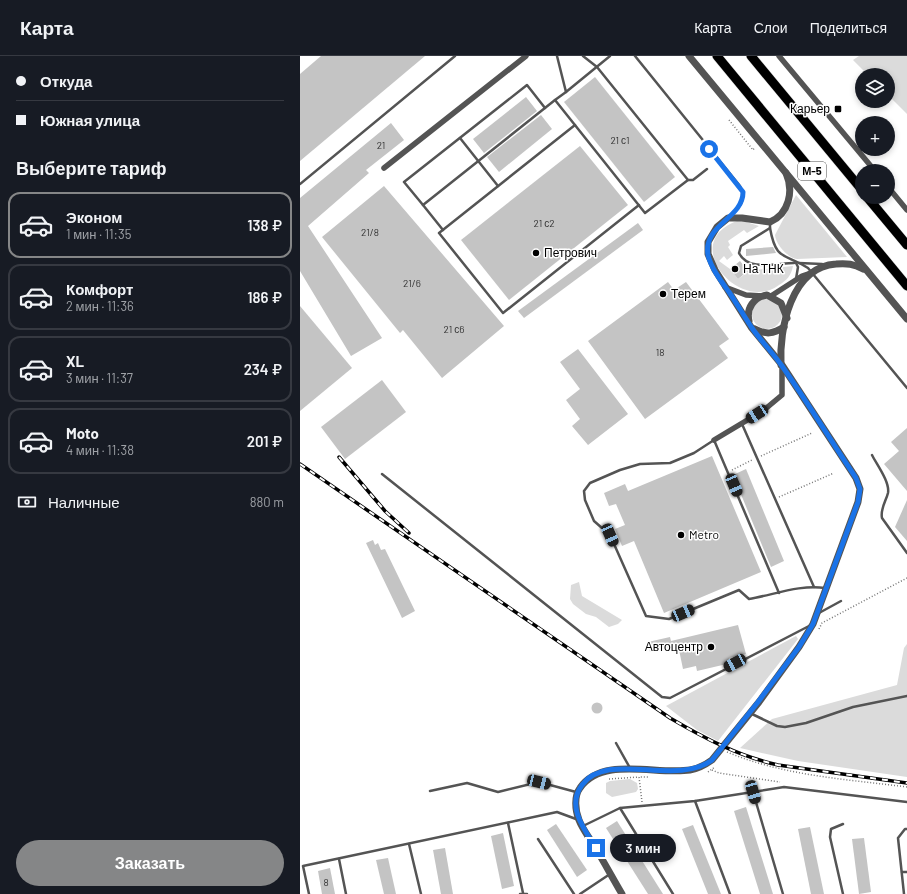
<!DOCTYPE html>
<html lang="ru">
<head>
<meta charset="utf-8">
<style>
  body { margin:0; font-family:Barlow,sans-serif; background:#20242c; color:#f1f3f6; height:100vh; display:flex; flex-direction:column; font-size:15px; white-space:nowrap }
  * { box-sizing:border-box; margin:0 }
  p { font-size:13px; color:#9ea1a6 }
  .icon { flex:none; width:22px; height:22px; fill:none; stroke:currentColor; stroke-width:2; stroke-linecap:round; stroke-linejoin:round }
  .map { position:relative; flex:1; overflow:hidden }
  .panel { display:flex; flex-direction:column; background:#171b24; width:300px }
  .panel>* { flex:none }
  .banner { display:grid; align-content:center; height:88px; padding:0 16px; background:#171b24 }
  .tools { position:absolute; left:555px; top:12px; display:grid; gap:8px }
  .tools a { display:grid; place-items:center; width:40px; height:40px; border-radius:50%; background:#171b24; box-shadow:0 2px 6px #0003; font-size:20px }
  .end { position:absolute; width:18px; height:18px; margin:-9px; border:5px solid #1a73e8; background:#fff; box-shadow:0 0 0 2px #fff }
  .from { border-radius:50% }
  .bubble { position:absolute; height:28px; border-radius:14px; background:#171b24; box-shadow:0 2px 6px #0003; font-size:13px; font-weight:600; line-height:28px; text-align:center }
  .car { position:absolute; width:12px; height:24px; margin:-12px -6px; border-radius:5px; box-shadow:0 0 3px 1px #0007; background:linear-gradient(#222 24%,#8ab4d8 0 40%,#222 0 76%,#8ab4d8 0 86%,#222 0) }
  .banner b { display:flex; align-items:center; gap:14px; height:38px; font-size:15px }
  .banner b+b { border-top:1px solid #363941 }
  .banner i { width:10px; height:10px; background:#f1f3f6 }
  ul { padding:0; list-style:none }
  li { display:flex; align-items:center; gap:12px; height:66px; margin:0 8px 6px; padding:0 8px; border:2px solid #363941; border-radius:12px }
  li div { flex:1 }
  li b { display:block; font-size:15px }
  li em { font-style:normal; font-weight:600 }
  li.active { border-color:#858687 }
  li>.icon { width:36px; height:36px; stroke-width:1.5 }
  h2 { padding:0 16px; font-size:18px; line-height:48px }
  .pay { display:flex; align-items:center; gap:10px; height:44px; padding:0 16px; font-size:15px }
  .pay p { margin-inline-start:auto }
  .action { display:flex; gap:8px; margin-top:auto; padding:8px 16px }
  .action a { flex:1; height:46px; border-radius:24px; background:#858687; color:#fff; font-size:16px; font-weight:600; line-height:46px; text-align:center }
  header { display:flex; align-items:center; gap:24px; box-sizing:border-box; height:56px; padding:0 20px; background:#171b24; border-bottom:1px solid #363941 }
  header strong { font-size:19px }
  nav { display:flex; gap:22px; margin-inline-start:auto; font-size:14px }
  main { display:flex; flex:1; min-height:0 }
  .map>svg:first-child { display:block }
</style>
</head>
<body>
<header>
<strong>Карта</strong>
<nav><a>Карта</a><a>Слои</a><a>Поделиться</a></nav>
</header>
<main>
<section class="panel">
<div class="banner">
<b><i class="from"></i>Откуда</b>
<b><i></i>Южная улица</b>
</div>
<h2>Выберите тариф</h2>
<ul>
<li class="active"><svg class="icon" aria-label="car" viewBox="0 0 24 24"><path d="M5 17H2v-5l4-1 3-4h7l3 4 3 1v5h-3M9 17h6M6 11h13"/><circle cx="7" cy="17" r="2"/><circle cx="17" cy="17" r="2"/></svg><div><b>Эконом</b><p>1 мин · 11:35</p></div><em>138 ₽</em></li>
<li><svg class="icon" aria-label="car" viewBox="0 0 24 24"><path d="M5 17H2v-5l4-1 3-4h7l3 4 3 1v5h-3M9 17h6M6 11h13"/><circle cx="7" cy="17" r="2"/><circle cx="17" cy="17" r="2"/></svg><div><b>Комфорт</b><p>2 мин · 11:36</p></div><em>186 ₽</em></li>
<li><svg class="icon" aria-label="car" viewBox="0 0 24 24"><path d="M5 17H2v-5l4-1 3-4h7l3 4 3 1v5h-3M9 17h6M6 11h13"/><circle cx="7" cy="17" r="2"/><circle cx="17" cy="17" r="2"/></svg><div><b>XL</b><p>3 мин · 11:37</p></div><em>234 ₽</em></li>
<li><svg class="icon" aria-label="car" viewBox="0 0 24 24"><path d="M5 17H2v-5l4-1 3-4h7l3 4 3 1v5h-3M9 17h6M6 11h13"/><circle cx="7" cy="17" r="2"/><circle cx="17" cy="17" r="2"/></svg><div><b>Moto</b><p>4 мин · 11:38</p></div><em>201 ₽</em></li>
</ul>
<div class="pay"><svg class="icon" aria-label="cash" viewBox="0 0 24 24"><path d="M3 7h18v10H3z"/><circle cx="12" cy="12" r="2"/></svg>Наличные<p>880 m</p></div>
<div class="action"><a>Заказать</a></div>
</section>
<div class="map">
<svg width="607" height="838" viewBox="0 0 607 838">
  <rect width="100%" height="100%" fill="#fff"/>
  <g fill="#dbdbdb">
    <path d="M559 0H607V58L588 39V19H568L553 4Z"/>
    <path d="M496 139 547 201 497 203C488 202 476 189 475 179Z"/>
    <path d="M440 164 459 170 447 177 444 174 428 185 430 189 428 191 433 199 427 204 424 200 419 205 430 213 438 223 448 216 446 215 493 210C491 220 487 224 479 229 439 259 376 184 440 164Z"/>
    <circle cx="467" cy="258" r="15"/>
    <path d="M279 526 282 540 322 564 318 568 309 571 296 561 286 558 273 548 270 543 271 529Z"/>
    <path d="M496 580 498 583 418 685 397 674 366 650Z"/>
    <path d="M607 588V721L498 705 440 692 472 663 597 629 604 592Z"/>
    <path d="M330 723 337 727 338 733 336 736 312 741 306 737V727L310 725Z"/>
  </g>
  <g fill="#c4c4c4">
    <path d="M21 0H125L0 105V18Z"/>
    <path d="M295 21 375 121 344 146 264 46Z"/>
    <path d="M226 41 237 55 184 97 173 83Z"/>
    <path d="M241 59 252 73 199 116 187 101Z"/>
    <path d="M91 67 104 84 66 114 69 117 8 170 82 282 51 300 0 215V142Z"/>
    <path d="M280 90 328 149 209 244 161 184Z"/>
    <path d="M84 130 204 270 142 322 103 274 100 277 22 181Z"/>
    <path d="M338 167 343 174 224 262 218 255Z"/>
    <path d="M473 191 476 197 446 200V193Z"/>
    <path d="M440 205 448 215 438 223 430 213Z"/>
    <path d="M368 226 374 234 386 226 429 283 419 290 428 302 345 363 288 285Z"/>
    <path d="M0 250 52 312 0 355Z"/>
    <path d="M278 293 328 358 288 389 272 370 280 363 266 344 280 333 260 306Z"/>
    <path d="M82 324 106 356 45 403 21 371Z"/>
    <path d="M607 372V435L584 408 599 395 591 386Z"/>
    <path d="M412 400 461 516 364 557 334 485 322 490 315 473 325 469 316 448 309 450 304 437 325 428 328 435Z"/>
    <path d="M446 413 484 505 471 511 433 419Z"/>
    <path d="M607 444V485L595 471Z"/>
    <path d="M73 484 75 489 78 487 81 494 85 493 115 555 102 562 66 487Z"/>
    <path d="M438 569 446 598 429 602 431 607 397 615 396 610 383 613 378 589 350 596 348 586 370 581 371 585Z"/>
    <circle cx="297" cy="652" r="5.5"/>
    <path d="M446 751 473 838H460L434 755Z"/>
    <path d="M317 765 363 838H348L306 772Z"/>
    <path d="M256 768 287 814 277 821 247 774Z"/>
    <path d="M393 769 421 838H408L382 773Z"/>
    <path d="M510 771 524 838H511L498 773Z"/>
    <path d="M203 777 214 830 202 833 191 780Z"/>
    <path d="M564 782 571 836 559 838 552 783Z"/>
    <path d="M145 792 153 838H141L133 794Z"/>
    <path d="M88 802 96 838H84L76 804Z"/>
    <path d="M30 812 35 838H22L18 815Z"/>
  </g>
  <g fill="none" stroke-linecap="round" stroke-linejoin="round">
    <defs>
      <g id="trunk">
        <path d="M417 0 607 230"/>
        <path d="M451 0 562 134"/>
        <path d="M567 141 607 189"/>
      </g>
    </defs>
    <use href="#trunk" stroke="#dbdbdb" stroke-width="10"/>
    <g stroke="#767676" stroke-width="1.5" stroke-dasharray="1 2" stroke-linecap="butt">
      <path d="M429 64 453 94 455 91"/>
      <path d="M461 400 512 377"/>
      <path d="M432 414 452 404"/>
      <path d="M479 441 534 417"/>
      <path d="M519 573 522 567 607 522"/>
      <path d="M427 696C485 720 545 723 607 731"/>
      <path d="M412 714 419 717 480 726"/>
      <path d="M408 716 415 711"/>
      <path d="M309 723 339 721"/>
      <path d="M342 746 339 721H349"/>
    </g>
    <g stroke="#545454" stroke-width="2.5">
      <path d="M257 0 266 36 310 0"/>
      <path d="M283 0 297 11 388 124H393L407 113"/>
      <path d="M335 0 440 130C447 144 440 151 430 160"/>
      <path d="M266 36 255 44 345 157 388 124"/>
      <path d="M275 69 139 177 203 257 339 149"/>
      <path d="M160 82 198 130"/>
      <path d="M0 128 155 0"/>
      <path d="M123 149 104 126 227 29 245 52"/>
      <path d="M470 167V172L441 190 439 197C448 216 477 207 494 207"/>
      <path d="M470 172C476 206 485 197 508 212L607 332"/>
      <path d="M143 174 123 149 255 44"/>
      <path d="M496 207 498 211 496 223"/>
      <path d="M499 207 522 208"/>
      <path d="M442 368 514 531"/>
      <path d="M572 399C577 409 590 426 588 437 586 445 580 453 582 462L607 497"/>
      <path d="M82 418 362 641 370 642 509 570"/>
      <path d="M479 537 414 384 394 397 370 407 340 408 320 414 290 427 284 435 285 444 294 465 310 479 346 560 369 563 439 534 449 543C473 539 501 528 525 532"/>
      <path d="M519 557 541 545"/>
      <path d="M452 658 477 670 485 671 506 667 553 651 607 640"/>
      <path d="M316 687 330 712"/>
      <path d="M130 735 167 727 198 736 239 726 276 736"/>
      <path d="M453 736 483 838"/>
      <path d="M395 745 430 838"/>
      <path d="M320 752 373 838"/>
      <path d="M208 767 223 837"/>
      <path d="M283 770 320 752 395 745 484 731 607 746"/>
      <path d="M238 783 274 838"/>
      <path d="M109 788 121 838"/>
      <path d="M39 803 46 838"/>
      <path d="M602 816H607"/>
      <path d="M9 838 3 810 257 756 276 763"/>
      <path d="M220 838H227"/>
      <path d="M280 838 310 818"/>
      <path d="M543 838 530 781 531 773 543 768"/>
      <path d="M604 838 598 782 605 773H607"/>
    </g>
    <g stroke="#545454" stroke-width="5.5">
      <path d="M479 0 575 115"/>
      <path d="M84 112 226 0"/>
      <path d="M588 131 607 154"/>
      <path d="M425 231 446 239 463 240"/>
      <path d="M471 240 502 220 511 217"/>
      <path d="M414 384 464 354 482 339V309"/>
    </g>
    <g stroke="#545454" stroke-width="7">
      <path d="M389 0 607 263"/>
      <path d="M449 265C446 252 454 241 467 239L481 247 487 262"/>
      <path d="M455 273C466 279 473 278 484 271"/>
      <path d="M481 309C479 273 491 211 536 208 547 207 554 208 563 213"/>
      <path d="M322 838C312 821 303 804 293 788 288 780 282 772 279 764 275 754 274 740 280 732 302 700 356 719 390 714 398 713 405 709 412 704L459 646 499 591 513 568 558 446 560 433 556 422 482 309 451 271 415 214 408 198V186L417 171 428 162H442L470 166C489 158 494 135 486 117"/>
    </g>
    <use href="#trunk" stroke="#000" stroke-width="9"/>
    <defs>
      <g id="rail">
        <path d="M39 401 85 455 109 477"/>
        <path d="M0 408 370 662C404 682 438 700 478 709L607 727"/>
      </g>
    </defs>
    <use href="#rail" stroke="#000" stroke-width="3.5"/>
    <use href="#rail" stroke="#fff" stroke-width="2" stroke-dasharray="6" stroke-linecap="butt"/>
  </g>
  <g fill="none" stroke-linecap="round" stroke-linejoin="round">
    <path stroke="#1a73e8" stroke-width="5" d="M296 792C284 773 266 750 282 729 307 694 376 731 412 704L458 646 499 591 513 568 558 446 560 433 556 422C531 385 508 347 482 310 473 297 461 285 452 272 444 260 437 248 429 236 421 225 411 212 408 199 403 168 443 163 443 136L409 93"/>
  </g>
  <g fill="#000" stroke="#fff" stroke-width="1.5">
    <rect x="534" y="49" width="8" height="8" rx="2"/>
    <circle cx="236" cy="197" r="4"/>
    <circle cx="435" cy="213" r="4"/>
    <circle cx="363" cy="238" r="4"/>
    <circle cx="381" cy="479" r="4"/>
    <circle cx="411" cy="591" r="4"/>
  </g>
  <g text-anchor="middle" stroke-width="3" stroke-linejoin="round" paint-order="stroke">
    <g font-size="10" fill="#313131">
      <text x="320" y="88">21 с1</text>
      <text x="81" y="93">21</text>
      <text x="244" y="171">21 с2</text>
      <text x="70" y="180">21/8</text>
      <text x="112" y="231">21/6</text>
      <text x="154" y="277">21 с6</text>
      <text x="360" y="300">18</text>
      <text x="26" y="830">8</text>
    </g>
    <rect fill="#fff" stroke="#4c4c4c" stroke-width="1" x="498" y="106" width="28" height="18" rx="3"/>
    <g font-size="11" font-weight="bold" fill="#000">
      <text x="512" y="119">М-5</text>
    </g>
    <g font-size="12" fill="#000" stroke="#fff" text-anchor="start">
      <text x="530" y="57" text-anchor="end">Карьер</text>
      <text x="244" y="201">Петрович</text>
      <text x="443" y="217">На ТНК</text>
      <text x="371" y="242">Терем</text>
      <text x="389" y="483">Metro</text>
      <text x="403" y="595" text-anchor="end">Автоцентр</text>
    </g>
  </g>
</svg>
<div class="tools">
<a><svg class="icon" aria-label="layers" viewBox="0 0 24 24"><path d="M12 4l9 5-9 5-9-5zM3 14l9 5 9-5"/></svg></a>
<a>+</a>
<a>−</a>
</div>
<i class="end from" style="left:409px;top:93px"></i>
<i class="end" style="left:296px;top:792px"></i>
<div class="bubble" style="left:310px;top:778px;width:66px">3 мин</div>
<i class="car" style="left:457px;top:358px;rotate:237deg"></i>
<i class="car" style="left:434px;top:429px;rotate:157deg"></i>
<i class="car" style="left:310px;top:479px;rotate:156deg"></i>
<i class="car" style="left:383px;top:557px;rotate:67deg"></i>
<i class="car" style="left:435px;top:607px;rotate:242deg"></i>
<i class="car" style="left:239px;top:726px;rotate:104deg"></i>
<i class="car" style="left:453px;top:736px;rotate:164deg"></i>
</div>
</main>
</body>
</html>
